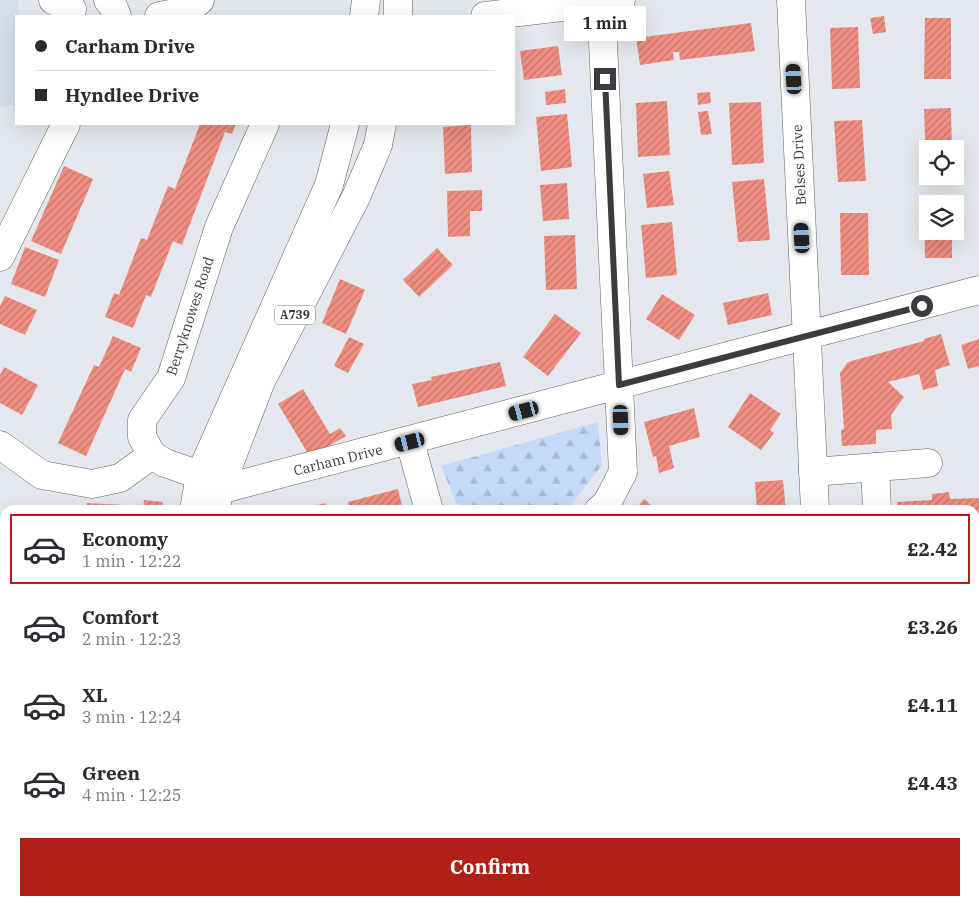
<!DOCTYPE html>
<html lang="en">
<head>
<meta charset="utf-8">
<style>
  body { margin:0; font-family:"IBM Plex Serif",serif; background:#f7f7f7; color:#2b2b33; height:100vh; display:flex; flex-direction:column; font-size:19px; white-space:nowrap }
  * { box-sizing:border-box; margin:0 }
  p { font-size:16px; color:#7c7c81 }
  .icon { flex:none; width:28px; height:28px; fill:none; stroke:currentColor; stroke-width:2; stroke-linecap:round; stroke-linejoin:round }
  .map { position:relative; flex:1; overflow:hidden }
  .details { position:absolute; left:0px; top:505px; width:980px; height:401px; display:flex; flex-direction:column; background:#fff; border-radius:15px 15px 0 0; box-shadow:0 5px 20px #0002 }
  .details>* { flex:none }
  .top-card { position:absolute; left:15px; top:15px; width:500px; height:110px; border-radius:0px; box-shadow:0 5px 20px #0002; display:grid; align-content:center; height:110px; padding:0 20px; background:#fff }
  .buttons { position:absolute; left:919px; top:140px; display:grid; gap:10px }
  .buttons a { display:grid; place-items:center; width:45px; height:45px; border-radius:0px; background:#fff; box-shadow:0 5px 20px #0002; font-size:25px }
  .end { position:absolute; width:22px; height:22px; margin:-11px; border:6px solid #3b3c3f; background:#fff; box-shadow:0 0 0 2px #fff }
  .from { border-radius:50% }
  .bubble { position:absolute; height:35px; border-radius:0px; background:#fff; box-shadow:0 5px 20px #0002; font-size:16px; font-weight:800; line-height:35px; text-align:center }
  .car { position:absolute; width:15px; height:30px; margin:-15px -8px; border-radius:6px; box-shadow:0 0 4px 1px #0007; background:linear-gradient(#222 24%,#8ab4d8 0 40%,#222 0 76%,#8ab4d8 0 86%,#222 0) }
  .top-card b { display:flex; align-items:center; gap:18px; height:48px; font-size:19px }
  .top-card b+b { border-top:1px solid #e1e1e2 }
  .top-card i { width:12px; height:12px; background:#2b2b33 }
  ul { padding:9px 0 0; list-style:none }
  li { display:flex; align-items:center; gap:15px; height:70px; margin:0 10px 8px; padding:0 10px; border:2px solid transparent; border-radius:0px }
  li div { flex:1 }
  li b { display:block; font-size:19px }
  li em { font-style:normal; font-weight:800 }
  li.current { border-color:#b02018 }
  li>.icon { width:45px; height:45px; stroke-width:1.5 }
  .cta { display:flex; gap:10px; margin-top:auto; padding:10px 20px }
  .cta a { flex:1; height:58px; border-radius:0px; background:#b02018; color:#fff; font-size:20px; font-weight:800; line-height:58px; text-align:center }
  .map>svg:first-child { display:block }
</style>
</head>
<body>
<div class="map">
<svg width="979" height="906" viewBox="0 0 979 906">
  <defs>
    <pattern id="forest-firs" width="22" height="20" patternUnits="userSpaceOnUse" patternTransform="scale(1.25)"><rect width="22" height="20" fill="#c3dafb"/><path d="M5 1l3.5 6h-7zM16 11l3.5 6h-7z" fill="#a8bcd8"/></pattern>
    <pattern id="building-hatch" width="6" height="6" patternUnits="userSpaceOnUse" patternTransform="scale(1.25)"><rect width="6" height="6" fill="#f08f81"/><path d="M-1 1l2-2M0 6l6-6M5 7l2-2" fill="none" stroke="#c4766b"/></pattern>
  </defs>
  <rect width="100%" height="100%" fill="#e4e8ee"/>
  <path fill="#d5deea" d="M0 0H18V14L25 16H16V105L0 107Z"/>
  <path fill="url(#forest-firs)" d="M598 422 602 465 567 510H470L456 503 441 466Z"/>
  <g fill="url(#building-hatch)">
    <path d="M884 16 886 32 873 34 870 18Z"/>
    <path d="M925 18H951V79H924Z"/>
    <path d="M751 23 755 51 680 60 679 52H673L674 60 640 65 636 38Z"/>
    <path d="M858 27 860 88 832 89 830 28Z"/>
    <path d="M558 46 562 75 524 80 520 51Z"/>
    <path d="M565 89 566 103 546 105 545 92Z"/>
    <path d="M710 92 711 103 698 105 697 93Z"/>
    <path d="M667 101 670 155 638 157 636 103Z"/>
    <path d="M761 102 764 163 732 165 729 103Z"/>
    <path d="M951 108 952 149H928V169H926L924 109Z"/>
    <path d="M708 111 712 134 701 135 698 112Z"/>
    <path d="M567 114 572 167 541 171 536 117Z"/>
    <path d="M862 120 866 181 838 182 834 121Z"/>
    <path d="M200 124H236L232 134 225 132 182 245 173 241 151 297 146 295 133 328 105 317 114 293 119 295 141 238 147 240 168 186 175 189Z"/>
    <path d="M471 125 472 172 445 174 443 127Z"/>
    <path d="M64 166 93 179 61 254 31 241Z"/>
    <path d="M669 171 674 205 647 208 643 174Z"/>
    <path d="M764 179 770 240 738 242 732 182Z"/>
    <path d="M567 183 569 219 543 221 540 185Z"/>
    <path d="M482 190V211H470V236L448 237 447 191Z"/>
    <path d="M951 197V204H928V231H952V258H925L924 198Z"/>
    <path d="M840 213H868L869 275H841Z"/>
    <path d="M672 222 677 275 646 278 641 225Z"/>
    <path d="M575 235 577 289 546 290 544 236Z"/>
    <path d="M25 247 59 260 45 297 11 284Z"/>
    <path d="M437 248 453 265 419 297 403 280Z"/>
    <path d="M340 279 365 290 346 334 322 323Z"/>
    <path d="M768 293 772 315 728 325 723 303Z"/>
    <path d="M662 294 695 315 679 340 646 319Z"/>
    <path d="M5 296 37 310 25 335 0 324V306Z"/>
    <path d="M555 314 581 333 548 376 523 357Z"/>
    <path d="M941 334 950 365 935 370 938 386 923 390 919 374 888 382 904 397 891 415 892 429 876 430V444L842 446 841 430 844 429 840 373 848 362 924 341V339Z"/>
    <path d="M113 336 141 348 131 372 125 369 86 456 58 443 94 365 99 367Z"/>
    <path d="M349 337 364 344 348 373 334 366Z"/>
    <path d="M979 339V366L968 369 961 345Z"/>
    <path d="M500 362 506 386 418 407 412 384 432 380 431 377Z"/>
    <path d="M4 367 38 385 22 415 0 403V375Z"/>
    <path d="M303 389 330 434 340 428 346 436 310 457 278 404Z"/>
    <path d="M750 393 781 414 770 430 774 433 761 450 728 427Z"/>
    <path d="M694 408 700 437 669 446 674 468 659 473 656 456 653 457 644 422Z"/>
    <path d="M783 480 786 510H757L755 482Z"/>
    <path d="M398 489 403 510H350L348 502Z"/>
    <path d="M949 492 950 499 979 498V526H975V510H898L897 502 932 500V494Z"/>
    <path d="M644 499 657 510H635Z"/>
    <path d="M144 500 163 502 162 510H143Z"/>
    <path d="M87 503 123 505V510H87Z"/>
    <path d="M325 503 327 508 335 505 336 510H311V507Z"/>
    <path d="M49 505 67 506V510H48Z"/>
    <rect x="975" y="579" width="4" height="40"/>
    <path d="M979 706V738L975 739V707Z"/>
    <rect x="213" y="902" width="22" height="4"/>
  </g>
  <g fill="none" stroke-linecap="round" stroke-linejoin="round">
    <defs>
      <g id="minor">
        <path d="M53 0 72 9"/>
        <path d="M108 0 113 6 117 16"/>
        <path d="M791 0 815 510"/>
        <path d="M159 16 188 11 200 0"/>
        <path d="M485 16 621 0"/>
        <path d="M265 124 219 227 171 378 142 420V437L152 455 165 463 200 475 219 490 979 290"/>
        <path d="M0 257 66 124"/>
        <path d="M410 442 429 510"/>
        <path d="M0 445 42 475 92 484 120 478 152 455"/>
        <path d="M875 467 877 510"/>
        <path d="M813 472 928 463"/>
        <path d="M599 510 607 503 623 472 601 0"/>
        <path d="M975 784H979"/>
        <path d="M979 878V814"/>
        <path d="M273 906V901"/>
        <path d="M531 906V901"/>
      </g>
      <g id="major">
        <path d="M398 0V16"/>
        <path d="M364 16 366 0"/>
        <path d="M194 510 200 475 329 185 345 124"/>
        <path d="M216 510 219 490 261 381 356 197 378 145 382 124"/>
        <path d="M150 906V901"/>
        <path d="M178 906 179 901"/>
      </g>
    </defs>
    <use href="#minor" stroke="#606368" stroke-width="29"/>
    <use href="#major" stroke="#606368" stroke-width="29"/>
    <use href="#minor" stroke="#fff" stroke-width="28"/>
    <use href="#major" stroke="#fff" stroke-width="28"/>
  </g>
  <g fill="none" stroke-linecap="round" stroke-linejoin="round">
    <path stroke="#3b3c3f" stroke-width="6" d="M605 79 619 385 922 306"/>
  </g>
  <g text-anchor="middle" stroke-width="4" stroke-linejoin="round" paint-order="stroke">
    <rect fill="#fff" stroke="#767679" stroke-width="1" x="275" y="305.5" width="40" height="19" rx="4"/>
    <g font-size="12" font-weight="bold" fill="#3b3c3f">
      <text x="295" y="319">A739</text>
    </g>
    <g font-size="14" fill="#3b3c3f" stroke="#fff">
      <text transform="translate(799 165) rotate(-93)" y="5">Belses Drive</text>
      <text transform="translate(190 316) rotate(-72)" y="5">Berryknowes Road</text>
      <text transform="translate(338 460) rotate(-14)" y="5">Carham Drive</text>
    </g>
  </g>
</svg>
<div class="buttons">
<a><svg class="icon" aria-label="locate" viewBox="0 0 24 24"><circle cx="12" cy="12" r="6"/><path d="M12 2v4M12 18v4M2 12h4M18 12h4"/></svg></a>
<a><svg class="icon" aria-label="layers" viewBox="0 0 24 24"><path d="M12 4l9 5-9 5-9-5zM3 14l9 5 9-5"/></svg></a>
</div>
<i class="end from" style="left:922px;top:306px"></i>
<i class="end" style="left:605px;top:79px"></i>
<div class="bubble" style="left:564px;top:6px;width:82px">1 min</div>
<i class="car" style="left:794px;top:79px;rotate:357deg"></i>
<i class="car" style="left:802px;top:238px;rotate:357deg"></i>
<i class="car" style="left:524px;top:411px;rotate:255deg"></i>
<i class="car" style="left:621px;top:420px;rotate:178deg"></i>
<i class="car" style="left:410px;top:442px;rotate:256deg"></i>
<div class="top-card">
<b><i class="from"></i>Carham Drive</b>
<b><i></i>Hyndlee Drive</b>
</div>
<section class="details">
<ul>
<li class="current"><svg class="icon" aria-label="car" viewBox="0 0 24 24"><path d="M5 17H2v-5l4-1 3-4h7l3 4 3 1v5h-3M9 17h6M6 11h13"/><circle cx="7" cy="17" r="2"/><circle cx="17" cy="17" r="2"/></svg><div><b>Economy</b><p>1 min · 12:22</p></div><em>£2.42</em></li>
<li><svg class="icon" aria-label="car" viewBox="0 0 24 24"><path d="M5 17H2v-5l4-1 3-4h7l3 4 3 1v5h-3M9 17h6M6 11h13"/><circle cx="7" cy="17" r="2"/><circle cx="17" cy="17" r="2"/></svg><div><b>Comfort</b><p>2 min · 12:23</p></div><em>£3.26</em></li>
<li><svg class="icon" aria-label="car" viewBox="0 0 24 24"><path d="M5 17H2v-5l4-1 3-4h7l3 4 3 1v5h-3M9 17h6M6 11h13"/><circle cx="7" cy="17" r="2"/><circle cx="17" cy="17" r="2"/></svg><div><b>XL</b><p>3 min · 12:24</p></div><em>£4.11</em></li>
<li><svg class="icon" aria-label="car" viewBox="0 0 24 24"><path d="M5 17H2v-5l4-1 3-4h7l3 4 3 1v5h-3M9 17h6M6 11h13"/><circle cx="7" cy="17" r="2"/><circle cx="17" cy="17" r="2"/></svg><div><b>Green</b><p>4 min · 12:25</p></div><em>£4.43</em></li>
</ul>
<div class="cta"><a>Confirm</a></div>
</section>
</div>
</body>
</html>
